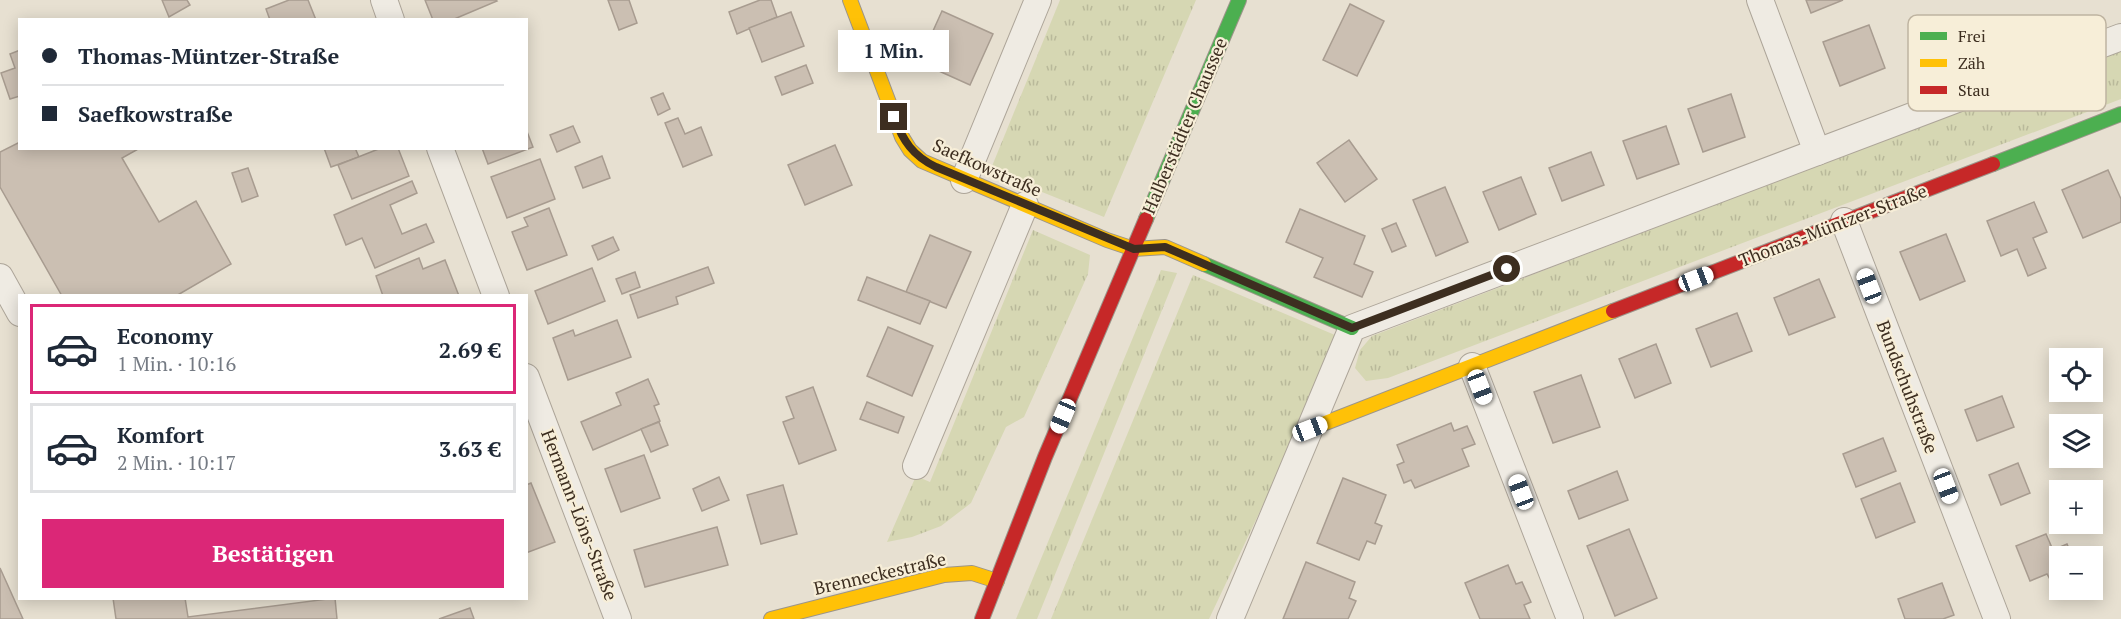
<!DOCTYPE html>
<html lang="de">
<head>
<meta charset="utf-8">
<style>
  body { margin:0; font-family:"PT Serif",serif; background:#f2f2f3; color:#1f2937; height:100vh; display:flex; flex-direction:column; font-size:22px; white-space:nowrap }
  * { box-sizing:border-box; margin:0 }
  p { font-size:20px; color:#747a83 }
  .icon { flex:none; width:33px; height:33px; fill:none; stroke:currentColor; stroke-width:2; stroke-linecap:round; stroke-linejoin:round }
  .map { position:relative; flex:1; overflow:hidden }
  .side { position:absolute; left:18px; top:294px; width:510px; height:306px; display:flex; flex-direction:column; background:#fff; border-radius:0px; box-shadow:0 3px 15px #0003 }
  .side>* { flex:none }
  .banner { position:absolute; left:18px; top:18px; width:510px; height:132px; border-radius:0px; box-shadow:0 3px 15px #0003; display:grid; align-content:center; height:132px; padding:0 24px; background:#fff }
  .fabs { position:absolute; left:2049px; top:348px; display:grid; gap:12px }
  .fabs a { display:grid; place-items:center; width:54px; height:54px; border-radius:0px; background:#fff; box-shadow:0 3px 15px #0003; font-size:30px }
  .end { position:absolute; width:27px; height:27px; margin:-14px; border:8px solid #3d2e20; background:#fff; box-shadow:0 0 0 3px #fff }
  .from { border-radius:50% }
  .bubble { position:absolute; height:42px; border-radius:0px; background:#fff; box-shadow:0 3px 15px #0003; font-size:20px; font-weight:800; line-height:42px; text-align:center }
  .car { position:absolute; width:18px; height:36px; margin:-18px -9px; border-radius:8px; box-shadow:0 0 4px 2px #0007; background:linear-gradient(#fff 24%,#345 0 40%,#fff 0 76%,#345 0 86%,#fff 0) }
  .banner b { display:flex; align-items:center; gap:21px; height:57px; font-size:22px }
  .banner b+b { border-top:2px solid #e0e1e3 }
  .banner i { width:15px; height:15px; background:#1f2937 }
  ul { padding:10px 0 0; list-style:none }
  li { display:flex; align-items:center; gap:18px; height:90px; margin:0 12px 9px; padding:0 12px; border:3px solid #e0e1e3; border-radius:0px }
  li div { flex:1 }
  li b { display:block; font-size:22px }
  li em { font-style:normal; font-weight:800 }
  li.selected { border-color:#db2777 }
  li>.icon { width:54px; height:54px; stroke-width:1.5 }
  .action { display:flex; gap:12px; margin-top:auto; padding:12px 24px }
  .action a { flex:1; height:69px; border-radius:0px; background:#db2777; color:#fff; font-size:24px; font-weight:800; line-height:69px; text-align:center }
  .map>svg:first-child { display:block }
</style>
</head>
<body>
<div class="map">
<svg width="2121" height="619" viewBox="0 0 2121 619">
  <defs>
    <pattern id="grass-tufts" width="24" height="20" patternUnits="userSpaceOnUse" patternTransform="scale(1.5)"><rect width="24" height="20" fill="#d6d7b3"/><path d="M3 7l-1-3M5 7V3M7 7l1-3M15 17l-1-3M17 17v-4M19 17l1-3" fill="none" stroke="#b9b99a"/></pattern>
  </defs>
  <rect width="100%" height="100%" fill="#e7e0d1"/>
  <g fill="url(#grass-tufts)">
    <path d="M1060 0H1196L1104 217 990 171Z"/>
    <path d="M2121 50V99L1388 378 1366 381 1355 368 1360 350 1372 336Z"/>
    <path d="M1033 230 1090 255 1088 274 1024 417 1006 427 971 503 941 526 912 537 887 542 916 476 930 482Z"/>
    <path d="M1161 270 1177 273 1037 619H1016Z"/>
    <path d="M1193 275 1342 338 1209 619H1051Z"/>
  </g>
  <g fill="#cbbfb2" stroke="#a89c90" stroke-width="1.5">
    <path d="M162 0H187L190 5 169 17Z"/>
    <path d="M289 0H308L316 20H270L266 9Z"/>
    <path d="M425 0H496L497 1 452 20H433Z"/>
    <path d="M608 0H629L637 23 619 30Z"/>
    <path d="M760 0H771L777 17 737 34 729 12Z"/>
    <path d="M1806 0H1843L1811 13Z"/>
    <path d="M1350 4 1384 21 1357 76 1323 60Z"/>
    <path d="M942 11 993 34 970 85 919 62Z"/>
    <path d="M791 12 804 46 762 62 749 28Z"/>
    <path d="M1869 25 1885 68 1840 86 1823 42Z"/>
    <path d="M20 50V96L10 99 1 73 15 68 10 54Z"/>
    <path d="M806 65 813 83 782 95 775 77Z"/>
    <path d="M663 93 670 109 658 115 651 98Z"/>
    <path d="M1731 94 1745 137 1703 152 1688 109Z"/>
    <path d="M678 118 685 134 701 127 712 155 683 167 665 123Z"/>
    <path d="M573 126 580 142 557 152 550 135Z"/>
    <path d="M1666 126 1679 164 1637 179 1623 141Z"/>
    <path d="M526 129 533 147 488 164 482 148H526Z"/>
    <path d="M1349 140 1377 179 1345 202 1317 163Z"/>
    <path d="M20 142V148H140L122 158 159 222 196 201 231 264 176 296H62L0 187V152Z"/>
    <path d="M835 145 852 185 805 205 788 165Z"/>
    <path d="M324 148H355L359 157 331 167Z"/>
    <path d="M381 148H398L409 176 352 199 338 165Z"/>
    <path d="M1591 152 1604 185 1562 201 1549 168Z"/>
    <path d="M602 156 610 178 583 188 575 167Z"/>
    <path d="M540 159 555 199 507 218 491 177Z"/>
    <path d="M248 168 258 196 242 202 232 173Z"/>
    <path d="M2108 170 2121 199V222L2083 238 2062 190Z"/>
    <path d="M1521 177 1536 214 1499 230 1483 192Z"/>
    <path d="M412 181 417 193 390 205 402 234 426 224 434 242 375 268 362 238 346 245 334 215Z"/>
    <path d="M1445 187 1468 242 1436 256 1413 200Z"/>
    <path d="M2034 202 2047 232 2033 238 2046 268 2028 276 2017 249 2001 256 1987 221Z"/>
    <path d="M549 208 567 255 527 270 512 232 528 226 524 218Z"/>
    <path d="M1300 209 1365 236 1354 264 1373 272 1362 297 1314 277 1323 258 1286 242Z"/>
    <path d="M1396 223 1406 246 1392 252 1382 229Z"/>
    <path d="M1946 234 1965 281 1920 300 1900 252Z"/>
    <path d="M930 235 971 252 946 308 906 292Z"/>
    <path d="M613 237 619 250 598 260 592 246Z"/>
    <path d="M419 258 423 269 445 260 459 296H383L376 276Z"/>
    <path d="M708 267 714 283 676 297 678 304 638 318 630 295Z"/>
    <path d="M592 268 605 301 548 324 535 291Z"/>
    <path d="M635 272 640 287 622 294 616 279Z"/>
    <path d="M867 277 930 301 920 324 858 300Z"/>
    <path d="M1819 279 1835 317 1789 335 1774 298Z"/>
    <path d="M1737 313 1752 351 1711 367 1696 329Z"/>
    <path d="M617 320 631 357 568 380 553 338 573 330 575 336Z"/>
    <path d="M888 327 933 346 912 396 867 376Z"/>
    <path d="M1656 344 1671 383 1635 398 1619 359Z"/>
    <path d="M1581 375 1600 427 1553 443 1534 392Z"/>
    <path d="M648 379 659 404 654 406 660 421 593 450 581 422 621 405 616 393Z"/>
    <path d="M813 387 836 450 799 464 783 422 794 418 786 397Z"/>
    <path d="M2002 396 2014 427 1977 441 1965 410Z"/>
    <path d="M867 402 904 417 898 433 860 419Z"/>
    <path d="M659 422 668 445 651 452 641 429Z"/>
    <path d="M1451 423 1454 431 1467 426 1475 444 1462 449 1469 466 1415 488 1411 480 1404 483 1397 465 1404 462 1397 445Z"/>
    <path d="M1883 438 1896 471 1856 487 1843 454Z"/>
    <path d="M644 455 660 498 621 512 605 469Z"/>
    <path d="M2018 463 2030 493 2001 505 1989 475Z"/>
    <path d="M1617 471 1628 500 1579 519 1568 491Z"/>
    <path d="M719 477 729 500 702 511 693 489Z"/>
    <path d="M1343 478 1386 495 1375 523 1382 526 1375 544 1367 541 1359 560 1317 543Z"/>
    <path d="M531 483 555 542 526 553V485Z"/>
    <path d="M1900 483 1915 522 1876 538 1861 499Z"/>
    <path d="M783 485 797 534 761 544 747 495Z"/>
    <path d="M717 527 728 565 645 587 634 550Z"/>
    <path d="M1629 529 1657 598 1615 616 1587 546Z"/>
    <path d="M2046 534 2053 550 2067 544 2072 556H2060V578L2051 581 2047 574 2030 581 2016 546Z"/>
    <path d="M1306 562 1355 582 1349 598 1356 601 1348 619H1283Z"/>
    <path d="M1508 565 1516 584 1522 582 1531 602 1524 605 1530 619H1480L1465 583Z"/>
    <path d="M0 568 23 619H0Z"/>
    <path d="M1942 583 1954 615 1943 619H1905L1898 599Z"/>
    <path d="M113 598H185L188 617 335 598 337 619H116Z"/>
    <path d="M470 608 474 619H439Z"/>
  </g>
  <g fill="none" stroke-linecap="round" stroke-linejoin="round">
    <defs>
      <g id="street">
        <path d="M384 0 391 20"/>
        <path d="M1760 0 1817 152"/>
        <path d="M440 148 496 296"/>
        <path d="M964 180 1038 0"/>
        <path d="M1844 221 1997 619"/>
        <path d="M0 277 20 313"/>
        <path d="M1472 366 1570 619"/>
        <path d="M526 377 618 619"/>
        <path d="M916 466 1025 205"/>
        <path d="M1230 619 1352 328 2121 37"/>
      </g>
      <g id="fast">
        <path d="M1993 164 2121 114"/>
        <path d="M1146 219 1239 0"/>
        <path d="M1204 264 1352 328"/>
      </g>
      <g id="slow">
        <path d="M850 0 902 137 910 150 922 161 1107 240 1134 249 1165 247 1204 264"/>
        <path d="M1310 429 1613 311"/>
        <path d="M771 619 944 575 972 573 997 581"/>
      </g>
      <g id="jam">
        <path d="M1613 311 1993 164"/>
        <path d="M982 619 1045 457 1146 219"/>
      </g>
    </defs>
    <use href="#street" stroke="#ada599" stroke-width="28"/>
    <use href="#fast" stroke="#9c958a" stroke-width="16"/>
    <use href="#slow" stroke="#9c958a" stroke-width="16"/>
    <use href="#jam" stroke="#9c958a" stroke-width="16"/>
    <use href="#street" stroke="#efebe3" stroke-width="26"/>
    <use href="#fast" stroke="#4caf50" stroke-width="14"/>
    <use href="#slow" stroke="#ffc107" stroke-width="14"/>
    <use href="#jam" stroke="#c62828" stroke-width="14"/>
  </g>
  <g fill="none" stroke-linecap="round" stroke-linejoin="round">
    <path stroke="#3d2e20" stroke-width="8" d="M894 117C903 141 913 156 936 167L1134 249 1165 247 1352 328 1507 269"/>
  </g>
  <g text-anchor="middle" stroke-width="4.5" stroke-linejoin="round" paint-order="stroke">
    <g font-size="18" fill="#3d2e20" stroke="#f7eed8">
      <text transform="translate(1185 126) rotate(-67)" y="6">Halberstädter Chaussee</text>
      <text transform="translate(987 168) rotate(24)" y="6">Saefkowstraße</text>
      <text transform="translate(1833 226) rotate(-21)" y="6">Thomas-Müntzer-Straße</text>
      <text transform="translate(1907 387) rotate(69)" y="6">Bundschuhstraße</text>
      <text transform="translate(579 515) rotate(69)" y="6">Hermann-Löns-Straße</text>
      <text transform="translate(880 574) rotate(-13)" y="6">Brenneckestraße</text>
    </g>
  </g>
  <rect x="1908" y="15" width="198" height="96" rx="9" fill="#f7eed8" stroke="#bfb4a1" stroke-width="1.5"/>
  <rect x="1920" y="32" width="27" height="8" fill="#4caf50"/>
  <rect x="1920" y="59" width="27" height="8" fill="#ffc107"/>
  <rect x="1920" y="86" width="27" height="8" fill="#c62828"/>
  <g font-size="16" fill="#3d2e20">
    <text x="1958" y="42">Frei</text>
    <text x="1958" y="69">Zäh</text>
    <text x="1958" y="96">Stau</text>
  </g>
</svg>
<div class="fabs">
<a><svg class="icon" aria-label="locate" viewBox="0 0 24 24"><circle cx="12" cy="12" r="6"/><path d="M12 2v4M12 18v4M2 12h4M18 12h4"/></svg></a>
<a><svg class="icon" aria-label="layers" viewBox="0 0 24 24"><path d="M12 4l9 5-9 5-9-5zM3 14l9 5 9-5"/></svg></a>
<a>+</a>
<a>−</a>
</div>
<i class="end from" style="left:1507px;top:269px"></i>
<i class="end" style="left:894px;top:117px"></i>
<div class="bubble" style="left:838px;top:30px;width:111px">1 Min.</div>
<i class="car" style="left:1696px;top:279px;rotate:69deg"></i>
<i class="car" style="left:1869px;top:286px;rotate:339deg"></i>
<i class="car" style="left:1480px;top:387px;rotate:159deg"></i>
<i class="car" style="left:1063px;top:416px;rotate:203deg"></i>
<i class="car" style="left:1310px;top:429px;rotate:69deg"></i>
<i class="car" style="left:1946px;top:486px;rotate:159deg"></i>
<i class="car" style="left:1521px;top:492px;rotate:339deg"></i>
<div class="banner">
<b><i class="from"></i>Thomas-Müntzer-Straße</b>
<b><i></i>Saefkowstraße</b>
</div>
<section class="side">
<ul>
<li class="selected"><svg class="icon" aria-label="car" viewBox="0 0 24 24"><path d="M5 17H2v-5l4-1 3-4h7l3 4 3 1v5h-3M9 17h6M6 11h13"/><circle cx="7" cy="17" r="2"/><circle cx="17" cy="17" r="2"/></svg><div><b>Economy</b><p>1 Min. · 10:16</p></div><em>2.69 €</em></li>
<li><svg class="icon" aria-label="car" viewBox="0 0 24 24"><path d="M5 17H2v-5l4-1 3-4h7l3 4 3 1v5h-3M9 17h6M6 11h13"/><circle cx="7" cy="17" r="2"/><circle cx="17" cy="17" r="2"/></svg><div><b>Komfort</b><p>2 Min. · 10:17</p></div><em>3.63 €</em></li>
</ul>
<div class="action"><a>Bestätigen</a></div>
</section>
</div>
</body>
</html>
